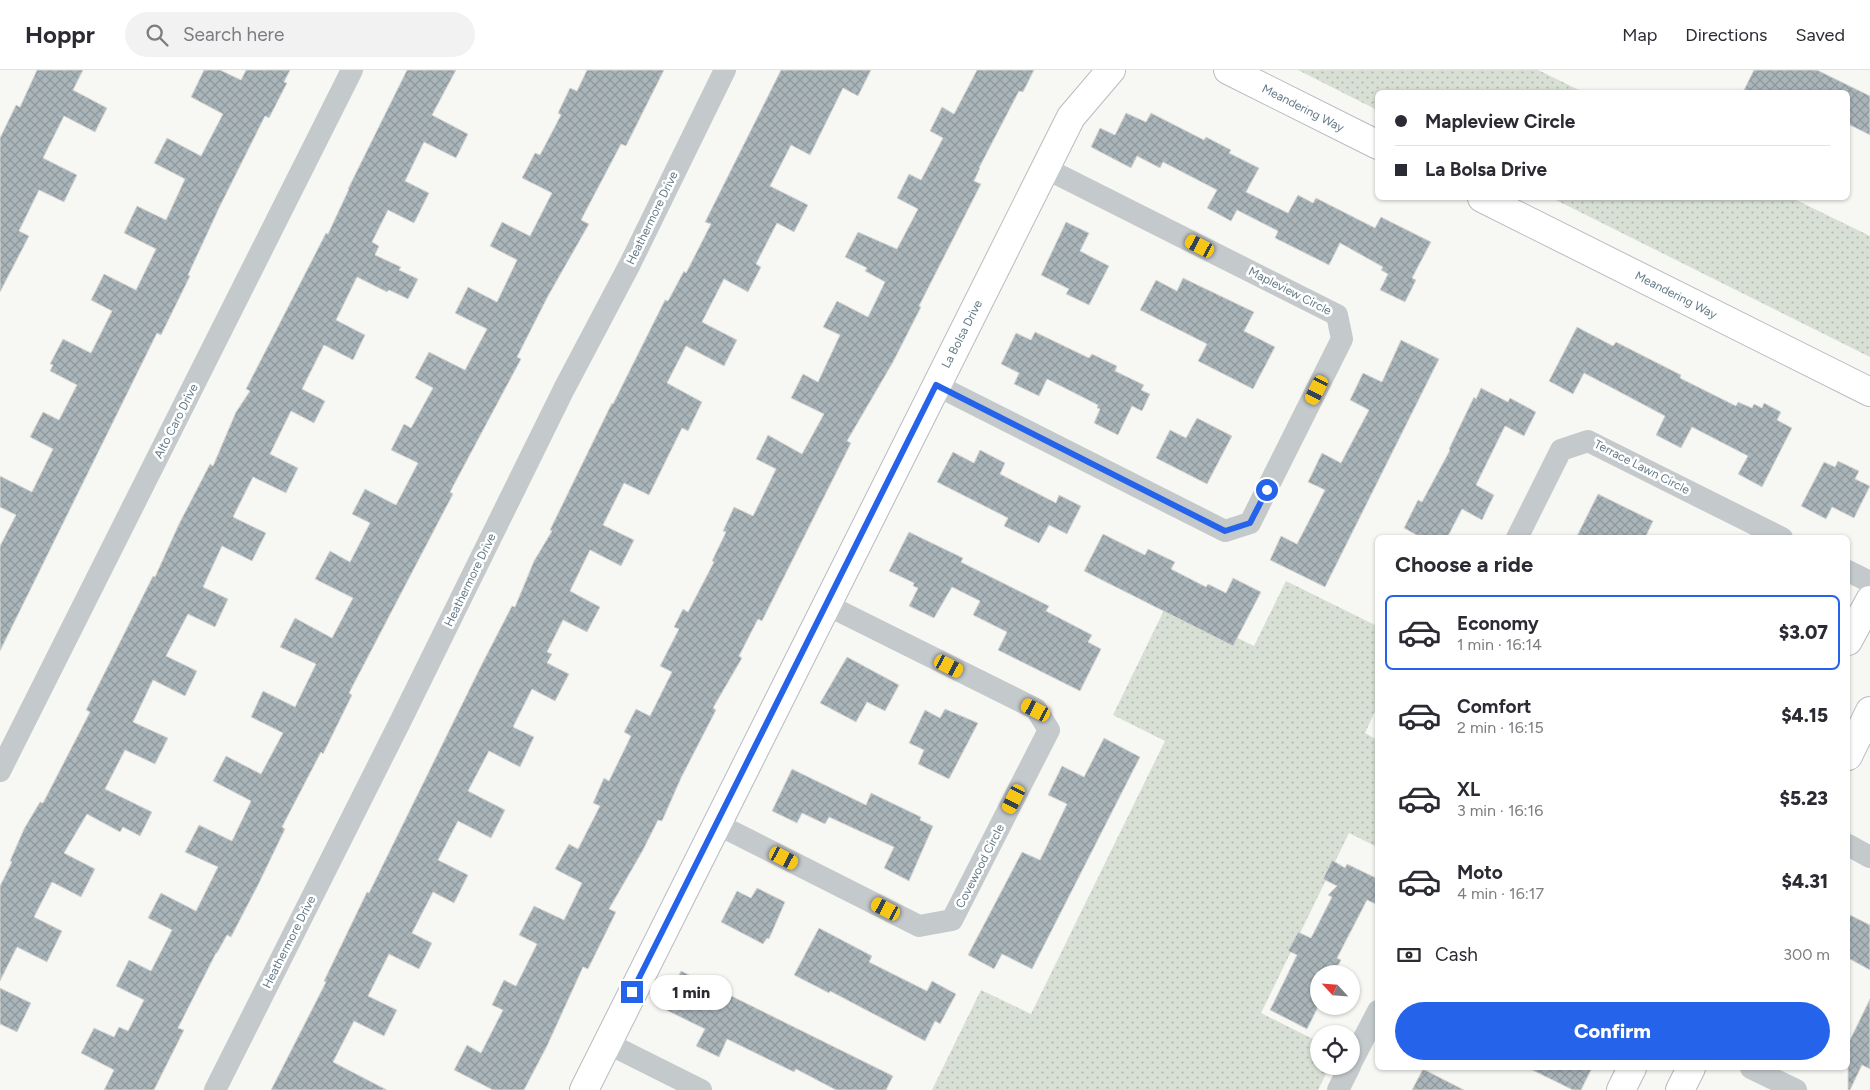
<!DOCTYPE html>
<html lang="en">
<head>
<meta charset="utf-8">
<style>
  body { margin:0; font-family:Figtree,sans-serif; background:#f2f2f3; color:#2b2b33; height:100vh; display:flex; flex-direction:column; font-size:19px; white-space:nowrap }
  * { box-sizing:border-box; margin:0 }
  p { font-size:16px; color:#7c7c81 }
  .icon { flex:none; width:28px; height:28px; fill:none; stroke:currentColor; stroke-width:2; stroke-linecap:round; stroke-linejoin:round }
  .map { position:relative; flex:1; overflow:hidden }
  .drawer { position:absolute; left:1375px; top:465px; width:475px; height:535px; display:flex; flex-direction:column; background:#fff; border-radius:8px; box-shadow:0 1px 4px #0004 }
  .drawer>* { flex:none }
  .hud { position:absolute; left:1375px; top:20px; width:475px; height:110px; border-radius:8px; box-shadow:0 1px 4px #0004; display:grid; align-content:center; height:110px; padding:0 20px; background:#fff }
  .needle { width:32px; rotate:296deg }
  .buttons { position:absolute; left:1310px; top:895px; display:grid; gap:10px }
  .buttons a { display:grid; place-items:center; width:50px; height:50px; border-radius:50%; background:#fff; box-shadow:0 1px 4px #0004; font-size:25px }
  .end { position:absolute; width:22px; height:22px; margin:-11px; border:6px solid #2563eb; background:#fff; box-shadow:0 0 0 2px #fff }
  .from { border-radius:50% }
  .bubble { position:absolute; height:35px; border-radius:18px; background:#fff; box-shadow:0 1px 4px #0004; font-size:16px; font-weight:800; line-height:35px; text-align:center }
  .car { position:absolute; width:15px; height:30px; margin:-15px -8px; border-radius:6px; box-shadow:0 0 4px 1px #0007; background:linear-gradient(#f5c518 24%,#345 0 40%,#f5c518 0 76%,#345 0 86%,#f5c518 0) }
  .hud b { display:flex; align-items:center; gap:18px; height:48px; font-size:19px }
  .hud b+b { border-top:1px solid #e1e1e2 }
  .hud i { width:12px; height:12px; background:#2b2b33 }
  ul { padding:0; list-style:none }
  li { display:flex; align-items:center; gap:15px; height:75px; margin:0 10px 8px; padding:0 10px; border:2px solid transparent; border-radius:8px }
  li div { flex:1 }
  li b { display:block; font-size:19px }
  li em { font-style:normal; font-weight:800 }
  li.current { border-color:#2563eb }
  li>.icon { width:45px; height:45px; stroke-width:1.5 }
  h2 { padding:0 20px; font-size:22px; line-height:60px }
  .pay { display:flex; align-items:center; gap:12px; height:55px; padding:0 20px; font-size:19px }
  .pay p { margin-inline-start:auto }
  .cta { display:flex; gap:10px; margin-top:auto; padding:10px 20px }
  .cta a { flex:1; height:58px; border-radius:30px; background:#2563eb; color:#fff; font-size:20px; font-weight:800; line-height:58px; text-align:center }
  header { display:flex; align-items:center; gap:30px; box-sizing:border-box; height:70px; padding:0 25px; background:#fff; border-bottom:1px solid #e1e1e2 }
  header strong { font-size:24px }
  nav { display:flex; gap:28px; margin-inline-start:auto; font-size:18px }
  .search { width:350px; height:45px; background:#f2f2f3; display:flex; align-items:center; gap:12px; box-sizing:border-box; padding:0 18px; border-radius:28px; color:#7c7c81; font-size:19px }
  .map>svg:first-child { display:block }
</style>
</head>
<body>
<header>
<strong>Hoppr</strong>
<div class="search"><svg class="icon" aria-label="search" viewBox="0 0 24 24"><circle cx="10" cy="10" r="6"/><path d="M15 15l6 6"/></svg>Search here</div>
<nav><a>Map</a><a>Directions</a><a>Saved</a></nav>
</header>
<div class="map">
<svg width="1870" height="1020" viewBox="0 0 1870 1020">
  <defs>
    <pattern id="park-dots" width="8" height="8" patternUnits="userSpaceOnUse" patternTransform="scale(1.25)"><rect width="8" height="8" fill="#d8dfd4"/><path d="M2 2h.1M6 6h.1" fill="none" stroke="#b3bab2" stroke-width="1.8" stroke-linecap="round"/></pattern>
    <pattern id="building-cross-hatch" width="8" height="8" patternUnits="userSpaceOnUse" patternTransform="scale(1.25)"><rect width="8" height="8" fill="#aab5b9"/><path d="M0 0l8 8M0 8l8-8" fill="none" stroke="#8e989c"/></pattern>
  </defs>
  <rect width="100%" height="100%" fill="#f7f7f3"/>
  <g fill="url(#park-dots)">
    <path d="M1298 0H1538L1583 22H1378L1377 40Z"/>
    <path d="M1552 128H1792L1870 166V287Z"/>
    <path d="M1286 511 1377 556V637L1365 663 1377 670V777L1349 763 1261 943 1319 972V996H1330L1318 1020H932L981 920 1031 944 1165 671 1113 645 1167 534 1254 576Z"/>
  </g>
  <g fill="url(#building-cross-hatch)" stroke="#d8d8d6">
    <path d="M37 0H83L73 20 107 38 95 62 64 46 43 88 77 105 64 132 39 120 19 161 29 166 0 222V68L16 35 20 37Z"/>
    <path d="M204 0H220L241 10 246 0H290L284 12 287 13 269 48 265 46 220 136 188 205 190 206 161 265 157 263 0 581V476L16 445 0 437V406L32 422 53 379 30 367 43 342 59 350 77 315 50 301 53 295 50 294 63 269 91 283 112 241 91 230 104 204 136 220 156 179 124 163 137 136 166 150 185 109 154 93 167 68 201 86 223 44 191 27Z"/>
    <path d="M407 0H456L432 45 468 64 456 88 424 72 405 111 429 123 414 153 388 140 372 172 379 176 375 185 401 197 399 200 418 209 408 229 389 220 387 222 357 207 336 250 365 265 353 290 324 275 302 319 325 331 314 353 291 341 270 384 298 398 286 423 253 407 233 447 266 463 252 491 222 476 203 517 228 529 215 557 188 544 166 586 197 601 185 626 153 610 133 652 168 668 155 694 125 680 105 719 152 742 140 766 123 757 120 762 87 744 64 783 95 799 81 827 52 812 34 847 62 861 47 892 17 877 0 911V816L12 792 10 791 24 759 40 732 43 733 90 642 86 640 153 506 155 507 179 454 210 394 213 396 236 342 250 321 246 319 326 163 328 164 349 119H348Z"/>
    <path d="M587 0H664L626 76 621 74 581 150 589 154 548 226 517 287 521 289 450 422 453 424 349 623 352 625 323 684 321 682 282 757 285 759 258 815 231 867 227 865 217 883H216L178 958 184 960 154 1020H104L114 1000 81 983 94 958 114 967 119 957 128 961 144 930 116 916 129 890 151 901 172 860 148 848 161 823 196 841 218 797 185 782 199 755 232 771 251 731 213 711 226 686 261 704 283 663 251 647 263 621 295 637 316 594 280 577 295 548 332 568 353 528 315 509 330 481 350 492 370 453 352 444 365 419 396 435 418 393 391 380 404 354 411 358 433 318 415 308 429 282 465 300 487 259 455 243 468 217 497 232 517 190 490 176 502 152 530 166 552 123 522 108 535 83 540 85 561 45 558 43 570 18 577 21Z"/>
    <path d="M781 0H871L858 26 843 18 810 85 791 75 770 116 808 135 794 162 777 153 756 194 761 197 748 222 724 209 702 252 737 270 724 296 686 276 667 313 702 332 688 361 682 358 649 425 624 413 603 455 634 470 621 496 590 480 570 521 600 537 587 562 563 550 547 582 552 584 547 593 569 604 555 631 532 619 513 657 534 667 520 697 489 681 468 721 505 740 491 768 458 751 438 790 468 805 454 833 433 822 412 863 432 873 419 899 389 884 368 926 397 940 384 966 354 951 333 992 387 1020H271L326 912 324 911 352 853 367 822 369 823 482 594 512 536 515 537 534 491 552 461 550 460 612 333 613 334 665 230 668 231 684 201 686 203 711 154 705 152Z"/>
    <path d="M977 0H1034L1023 22 1019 21 979 98H980L974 111 981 114 919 236 921 237 893 292 847 371 851 373 762 551 758 549 739 586 742 588 713 638 716 640 681 708 662 751 658 750 643 780 609 839 616 842 588 899 583 897 547 976 524 1020H493L454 1000 467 975 481 983 503 940 492 935 504 910 516 916 537 874 519 865 534 836 564 850 582 813 555 799 569 774 578 779 600 736 593 733 604 708 609 711 631 666 624 662 636 639 650 646 672 602 660 596 679 559 674 557 683 539 688 542 714 492 712 491 726 462 723 461 734 437 753 446 776 399 756 389 768 365 802 384 824 344 791 328 803 304 818 312 840 265 823 257 837 231 868 247 885 212 865 201 867 198 845 187 858 162 897 179 918 139 897 128 909 104 921 110 943 68 930 61 942 37 954 44Z"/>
    <path d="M1754 0H1817L1870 26V65L1848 54V22H1743Z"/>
    <path d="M1126 43 1146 52 1151 43 1204 70 1206 67 1231 80 1229 83 1259 98 1246 122 1288 143 1298 125 1313 133 1316 128 1375 158 1381 147 1431 172 1412 208 1416 210 1405 232 1380 220 1388 204 1381 200 1383 197 1340 173 1329 195 1275 168 1278 161 1237 140 1231 151 1207 138 1217 120 1163 92 1160 98 1137 86 1131 98 1091 77 1100 58 1115 65Z"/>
    <path d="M1066 152 1089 163 1080 181 1109 196 1089 235 1066 224 1069 219 1041 205Z"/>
    <path d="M1183 208 1254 242 1244 261 1275 277 1253 319 1198 291 1207 274 1140 240 1156 210 1177 221Z"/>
    <path d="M1577 257 1613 276 1616 272 1681 305 1680 308 1736 336 1738 332 1752 338 1754 334 1762 338 1764 333 1781 342 1777 350 1792 358 1762 417 1738 404 1748 386 1692 357 1681 378 1656 365 1665 346 1584 303 1573 324 1549 311Z"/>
    <path d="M1035 262 1089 288 1092 284 1117 296 1115 301 1144 315 1141 320 1150 324 1142 341 1132 336 1118 365 1094 353 1100 339 1097 338 1098 335 1047 309 1039 326 1014 314 1019 303 1001 294 1016 263 1031 270Z"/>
    <path d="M1401 270 1439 289 1325 517 1270 490 1281 466 1297 474 1325 420 1308 412 1322 383 1341 393 1369 340 1350 330 1363 303 1382 312Z"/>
    <path d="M1481 318 1508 332 1510 328 1536 342 1524 366 1505 356 1476 415 1494 425 1482 450 1462 439 1447 468H1422L1404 458 1418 430 1422 432 1450 380 1449 379 1474 327 1476 329Z"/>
    <path d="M1197 348 1232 366 1207 414 1156 388 1170 360 1186 368Z"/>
    <path d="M980 380 1005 393 1000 404 1056 433 1059 425 1081 436 1067 464 1049 455 1039 473 1004 456 1008 448 937 412 953 382 974 393Z"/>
    <path d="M1838 391 1859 401 1855 409 1870 416 1854 448 1832 437 1826 449 1801 436 1824 392 1835 397Z"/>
    <path d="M1598 424 1653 451 1645 468H1576Z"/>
    <path d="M909 462 963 488 961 492 1049 536 1046 541 1092 565 1088 572 1101 579 1080 621 998 580 1007 562 973 545 980 531 952 517 934 548 909 536 918 518 913 516 914 513 889 501Z"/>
    <path d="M1103 464 1145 485 1148 479 1175 492 1171 499 1206 517 1208 514 1226 523 1233 508 1261 522 1233 576 1084 501Z"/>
    <path d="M847 587 899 615 885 641 867 632 856 652 820 633Z"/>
    <path d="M945 639 978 653 949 709 918 694 924 680 909 673 925 640 940 648Z"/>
    <path d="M1104 668 1140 687 1032 899 1002 884 994 899 968 885 1022 782 1040 790 1067 734 1048 725 1062 696 1084 707Z"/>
    <path d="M792 699 866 735 871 723 921 747 920 750 933 756 909 811 884 798 894 777 829 747 825 754 802 743 797 753 772 741Z"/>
    <path d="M1332 790 1345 798 1347 794 1378 809V835L1367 830 1337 888 1341 890 1334 904H1319V935L1307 959 1270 940 1297 885 1288 881 1298 862 1311 868 1332 827 1328 825 1337 816 1323 809Z"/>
    <path d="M757 818 785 832 769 869 767 868 763 874 721 852 737 821 751 828Z"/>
    <path d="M1848 844 1870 855V900L1848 888Z"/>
    <path d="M819 858 872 886 869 892 927 921 932 911 956 924 940 954 935 951 925 971 830 921 829 923 794 905Z"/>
    <path d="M681 901 893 1006 886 1020H836L796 999 794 1002 727 969 719 987 696 976 705 959 662 938Z"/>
    <path d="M0 918 31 933 17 962 0 954Z"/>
    <path d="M1870 929V999L1862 995 1850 1020H1848V974Z"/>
    <path d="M1528 998H1592L1581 1020H1573Z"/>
    <path d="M1423 999 1464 1020H1412Z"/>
  </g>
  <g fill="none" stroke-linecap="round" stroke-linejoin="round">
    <defs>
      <g id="secondary">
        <path d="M1228 0 1378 75"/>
        <path d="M1482 128 1870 322"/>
        <path d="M1848 571 1870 530"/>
        <path d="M1848 686 1870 641"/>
        <path d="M584 1020 1071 47 1111 0"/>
        <path d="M1621 1020 1632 998"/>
        <path d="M1680 1020 1691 998"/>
      </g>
    </defs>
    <use href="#secondary" stroke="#b6bcc0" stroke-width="30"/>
    <g stroke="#c4c9cc" stroke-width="22">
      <path d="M936 315 1225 461 1250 453 1342 269 1337 245 1045 98"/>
      <path d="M1517 468 1561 380 1588 371 1782 468"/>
      <path d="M1848 501 1870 512"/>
      <path d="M0 701 352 0"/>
      <path d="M717 754 919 856 952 850 1049 660 1036 639 827 535"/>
      <path d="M1848 775 1870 787"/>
      <path d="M607 973 701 1020"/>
      <path d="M1351 993 1378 941"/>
      <path d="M1751 998 1796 1020"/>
      <path d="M215 1020 401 650 564 319 630 194 725 0"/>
      <path d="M1338 1020 1350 996"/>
    </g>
    <use href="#secondary" stroke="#fff" stroke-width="28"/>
  </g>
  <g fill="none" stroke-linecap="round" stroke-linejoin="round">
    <path stroke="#2563eb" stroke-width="6" d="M632 922 936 315 1225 461 1250 453 1267 420"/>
  </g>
  <g text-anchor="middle" stroke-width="5" stroke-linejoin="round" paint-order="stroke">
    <g font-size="12" fill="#637a87" stroke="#fff">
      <text transform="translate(1303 38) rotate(27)" y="4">Meandering Way</text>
      <text transform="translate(652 148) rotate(-64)" y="4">Heathermore Drive</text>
      <text transform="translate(1290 221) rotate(27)" y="4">Mapleview Circle</text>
      <text transform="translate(1676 225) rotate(27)" y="4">Meandering Way</text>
      <text transform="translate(962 264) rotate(-63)" y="4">La Bolsa Drive</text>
      <text transform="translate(176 351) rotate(-63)" y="4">Alto Caro Drive</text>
      <text transform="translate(1642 397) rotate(27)" y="4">Terrace Lawn Circle</text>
      <text transform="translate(470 510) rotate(-64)" y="4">Heathermore Drive</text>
      <text transform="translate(980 796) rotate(-63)" y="4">Covewood Circle</text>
      <text transform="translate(289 872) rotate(-63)" y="4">Heathermore Drive</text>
    </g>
  </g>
</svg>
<div class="buttons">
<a><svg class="needle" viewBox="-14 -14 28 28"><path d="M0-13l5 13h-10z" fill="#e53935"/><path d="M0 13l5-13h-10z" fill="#7c7c81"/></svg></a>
<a><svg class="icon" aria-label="locate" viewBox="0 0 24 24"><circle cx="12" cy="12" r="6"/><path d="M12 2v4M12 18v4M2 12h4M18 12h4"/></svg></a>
</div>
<i class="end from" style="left:1267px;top:420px"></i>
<i class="end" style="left:632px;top:922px"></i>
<div class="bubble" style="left:650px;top:905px;width:82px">1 min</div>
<i class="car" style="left:1200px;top:176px;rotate:297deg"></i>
<i class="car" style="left:1317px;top:320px;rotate:207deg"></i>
<i class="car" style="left:949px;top:596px;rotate:117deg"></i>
<i class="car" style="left:1036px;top:640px;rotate:297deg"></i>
<i class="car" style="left:1014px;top:729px;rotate:207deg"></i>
<i class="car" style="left:784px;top:788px;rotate:117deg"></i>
<i class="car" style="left:886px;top:839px;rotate:297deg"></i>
<div class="hud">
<b><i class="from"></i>Mapleview Circle</b>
<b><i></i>La Bolsa Drive</b>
</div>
<section class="drawer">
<h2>Choose a ride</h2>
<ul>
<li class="current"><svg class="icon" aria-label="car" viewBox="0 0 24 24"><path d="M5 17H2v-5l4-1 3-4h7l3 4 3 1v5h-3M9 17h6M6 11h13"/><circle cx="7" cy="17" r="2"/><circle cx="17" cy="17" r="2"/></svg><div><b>Economy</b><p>1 min · 16:14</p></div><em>$3.07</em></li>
<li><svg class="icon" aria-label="car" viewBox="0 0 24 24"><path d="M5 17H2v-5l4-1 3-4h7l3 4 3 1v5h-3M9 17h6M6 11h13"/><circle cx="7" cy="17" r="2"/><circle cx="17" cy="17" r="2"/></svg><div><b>Comfort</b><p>2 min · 16:15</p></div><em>$4.15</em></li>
<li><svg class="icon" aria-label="car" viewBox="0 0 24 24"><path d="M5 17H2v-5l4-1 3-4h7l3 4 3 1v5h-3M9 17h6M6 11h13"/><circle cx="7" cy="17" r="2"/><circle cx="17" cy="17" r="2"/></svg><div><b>XL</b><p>3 min · 16:16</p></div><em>$5.23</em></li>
<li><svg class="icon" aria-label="car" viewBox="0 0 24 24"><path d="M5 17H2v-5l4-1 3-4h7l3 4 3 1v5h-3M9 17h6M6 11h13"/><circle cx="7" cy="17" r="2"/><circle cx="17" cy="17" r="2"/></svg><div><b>Moto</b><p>4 min · 16:17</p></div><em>$4.31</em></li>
</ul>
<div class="pay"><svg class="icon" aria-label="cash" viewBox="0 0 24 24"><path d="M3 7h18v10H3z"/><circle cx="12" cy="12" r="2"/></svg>Cash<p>300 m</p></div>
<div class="cta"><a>Confirm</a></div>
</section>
</div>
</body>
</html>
